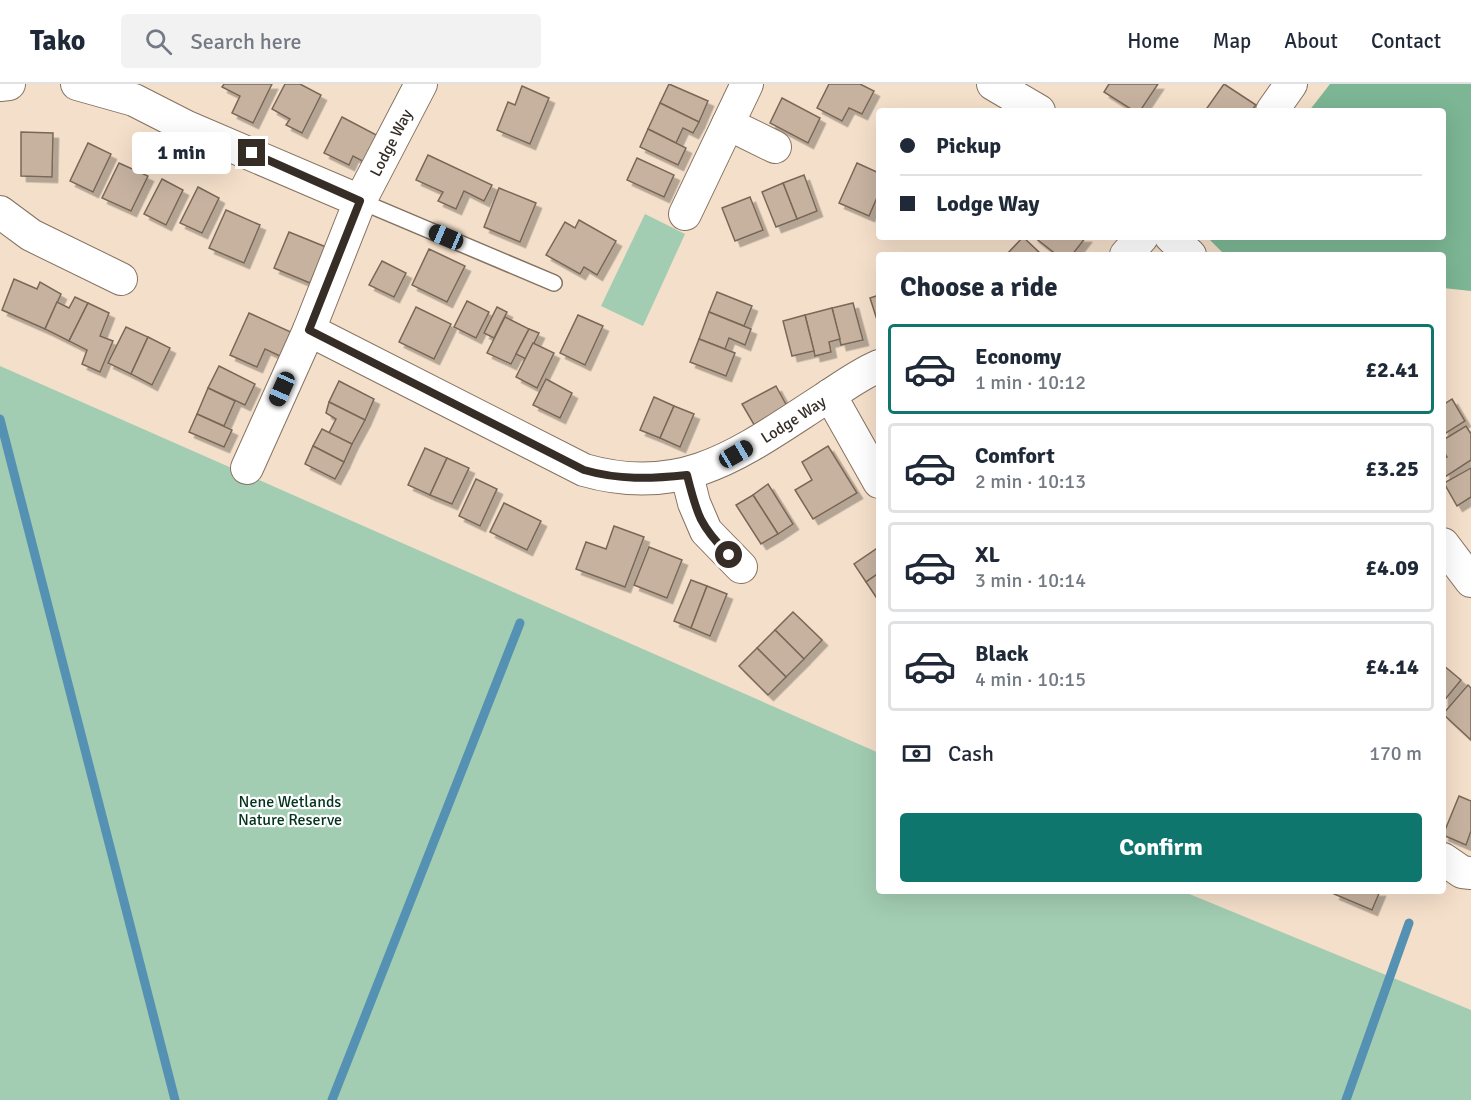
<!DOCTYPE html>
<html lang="en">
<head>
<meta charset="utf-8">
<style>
  body { margin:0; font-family:Signika,sans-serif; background:#f2f2f3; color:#1f2937; height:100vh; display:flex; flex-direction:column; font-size:22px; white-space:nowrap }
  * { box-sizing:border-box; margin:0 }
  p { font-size:20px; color:#747a83 }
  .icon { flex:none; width:33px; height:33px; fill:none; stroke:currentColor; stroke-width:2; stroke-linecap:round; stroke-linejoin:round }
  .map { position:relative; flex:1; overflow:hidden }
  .side { position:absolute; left:876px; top:168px; width:570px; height:642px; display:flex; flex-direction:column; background:#fff; border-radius:6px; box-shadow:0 6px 24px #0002 }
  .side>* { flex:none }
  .banner { position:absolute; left:876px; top:24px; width:570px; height:132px; border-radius:6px; box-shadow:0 6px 24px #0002; display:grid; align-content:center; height:132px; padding:0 24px; background:#fff }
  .end { position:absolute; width:27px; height:27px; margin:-14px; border:8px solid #352d26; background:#fff; box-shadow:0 0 0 3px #fff }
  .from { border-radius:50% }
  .bubble { position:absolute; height:42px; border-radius:6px; background:#fff; box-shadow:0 6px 24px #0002; font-size:20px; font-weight:700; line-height:42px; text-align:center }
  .car { position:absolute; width:18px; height:36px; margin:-18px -9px; border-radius:8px; box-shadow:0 0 4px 2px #0007; background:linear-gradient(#222 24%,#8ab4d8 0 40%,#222 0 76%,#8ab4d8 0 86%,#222 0) }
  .banner b { display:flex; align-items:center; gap:21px; height:57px; font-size:22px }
  .banner b+b { border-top:2px solid #e0e1e3 }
  .banner i { width:15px; height:15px; background:#1f2937 }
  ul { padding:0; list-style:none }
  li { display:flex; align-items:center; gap:18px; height:90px; margin:0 12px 9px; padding:0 12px; border:3px solid #e0e1e3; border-radius:6px }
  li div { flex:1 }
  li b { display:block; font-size:22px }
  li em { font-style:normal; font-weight:700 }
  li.on { border-color:#0f766e }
  li>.icon { width:54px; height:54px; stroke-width:1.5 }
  h2 { padding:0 24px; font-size:27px; line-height:72px }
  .pay { display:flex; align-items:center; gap:15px; height:66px; padding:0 24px; font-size:22px }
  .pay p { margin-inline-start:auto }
  .action { display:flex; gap:12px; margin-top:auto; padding:12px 24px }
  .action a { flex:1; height:69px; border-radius:6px; background:#0f766e; color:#fff; font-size:24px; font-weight:700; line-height:69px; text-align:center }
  header { display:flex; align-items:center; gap:36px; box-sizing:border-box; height:84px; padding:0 30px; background:#fff; border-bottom:2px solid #e0e1e3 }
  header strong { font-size:28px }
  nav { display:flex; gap:33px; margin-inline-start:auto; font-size:21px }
  .search { width:420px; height:54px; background:#f2f2f3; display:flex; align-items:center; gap:15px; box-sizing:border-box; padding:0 21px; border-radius:6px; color:#747a83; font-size:22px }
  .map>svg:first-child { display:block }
</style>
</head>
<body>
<header>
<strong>Tako</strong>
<div class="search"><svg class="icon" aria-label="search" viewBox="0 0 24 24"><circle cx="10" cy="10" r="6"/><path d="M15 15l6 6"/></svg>Search here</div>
<nav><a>Home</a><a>Map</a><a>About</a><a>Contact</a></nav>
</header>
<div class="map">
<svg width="1471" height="1016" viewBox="0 0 1471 1016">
  <defs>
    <filter id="shadow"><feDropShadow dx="5.5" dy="5.5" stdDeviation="0" flood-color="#0004"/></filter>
  </defs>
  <rect width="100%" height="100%" fill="#f4dfca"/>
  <g fill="#a2cdb2">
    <path d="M645 130 685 150 643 242 601 222Z"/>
    <path d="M0 282 879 669V807H1182L1471 926V1016H0Z"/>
  </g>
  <path fill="#7cb694" d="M1330 0H1471V207L1443 204V171H1225L1209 155 1211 153H1443V27H1309Z"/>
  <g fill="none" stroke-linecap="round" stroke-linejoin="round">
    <g stroke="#5591b2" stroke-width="9">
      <path d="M0 335 175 1016"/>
      <path d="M332 1016 520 539"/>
      <path d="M1346 1016 1409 839"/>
    </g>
  </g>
  <g fill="#c7b2a0" stroke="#7a6756" stroke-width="1.5" filter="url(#shadow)">
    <path d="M224 0H272L253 39 232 29 240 12 222 3Z"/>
    <path d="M285 0H300L321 11 302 49 286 41 290 35 272 25Z"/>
    <path d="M669 0 708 17 699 38 660 19Z"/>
    <path d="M829 0H860L874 7 862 30 849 24 842 37 817 24Z"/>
    <path d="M1109 0H1158L1140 27H1134L1104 8Z"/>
    <path d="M1224 0 1256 21 1251 27H1211L1207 24Z"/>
    <path d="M522 2 549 14 530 60 497 46 508 18 515 21Z"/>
    <path d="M782 14 820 34 808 59 770 39Z"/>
    <path d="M660 19 699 38 693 49 683 44 676 59 648 45Z"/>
    <path d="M342 33 384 55 370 81 353 72 349 81 324 69Z"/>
    <path d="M648 45 686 64 678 81 640 63Z"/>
    <path d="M21 48 53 49 52 93 21 92Z"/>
    <path d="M88 59 111 70 93 108 70 97Z"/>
    <path d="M428 71 492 101 484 117 464 107 456 125 438 117 443 108 416 96Z"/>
    <path d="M637 74 674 91 664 113 627 96Z"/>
    <path d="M119 79 148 92 131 127 102 114Z"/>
    <path d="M857 79 879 89V109L869 132 839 119Z"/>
    <path d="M804 91 817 127 797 135 783 99Z"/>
    <path d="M162 95 183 106 166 141 144 130Z"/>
    <path d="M783 99 797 135 776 143 762 108Z"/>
    <path d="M198 103 219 114 202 149 180 139Z"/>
    <path d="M499 104 536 119 520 158 484 143Z"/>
    <path d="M750 113 763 146 735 157 722 124Z"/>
    <path d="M226 126 260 141 244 179 209 164Z"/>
    <path d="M579 136 616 157 597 191 584 183 580 190 546 171 565 138 575 144Z"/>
    <path d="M289 148 326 163 310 199 274 184Z"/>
    <path d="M1023 153 1042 171H1006Z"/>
    <path d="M1034 153H1086L1072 171H1057Z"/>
    <path d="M429 165 465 182 447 218 412 201Z"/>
    <path d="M382 177 406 189 394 213 369 201Z"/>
    <path d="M14 195 37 205 40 198 61 210 45 245 2 226Z"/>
    <path d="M717 208 752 222 744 242 709 228Z"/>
    <path d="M879 211V242L870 214Z"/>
    <path d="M75 213 88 219 69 257 45 245 57 218 69 224Z"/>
    <path d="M467 217 489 228 476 254 454 243Z"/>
    <path d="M88 219 109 229 100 252 113 257 100 288 82 280 87 266 69 257Z"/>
    <path d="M853 219 863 256 841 261 832 224Z"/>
    <path d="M416 223 451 240 434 275 399 258Z"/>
    <path d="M497 223 507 228 494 254 484 249Z"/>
    <path d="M832 224 840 255 829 258 831 268 815 272 805 231Z"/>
    <path d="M709 228 751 245 745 261 729 254 725 265 699 255Z"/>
    <path d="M249 229 293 249 282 273 265 265 257 283 230 271Z"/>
    <path d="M578 231 603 242 585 281 560 269Z"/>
    <path d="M805 231 814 267 792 272 783 237Z"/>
    <path d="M505 233 529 245 511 280 487 269Z"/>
    <path d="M126 243 148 253 131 290 108 279Z"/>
    <path d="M529 245 539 249 526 275 516 270Z"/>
    <path d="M148 253 170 264 152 301 131 290Z"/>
    <path d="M699 255 735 269 726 292 690 278Z"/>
    <path d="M533 259 554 269 537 304 516 293Z"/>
    <path d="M219 282 255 300 245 321 208 304Z"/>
    <path d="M546 295 572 309 560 334 533 321Z"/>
    <path d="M339 297 374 315 365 336 329 318Z"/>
    <path d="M776 302 789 326 756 344 742 320Z"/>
    <path d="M208 304 235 317 224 342 197 330Z"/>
    <path d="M654 313 674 322 660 354 640 346Z"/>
    <path d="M1452 315 1465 337 1443 351V321Z"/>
    <path d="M329 318 365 336 352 360 329 349 336 335 326 329Z"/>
    <path d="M674 322 694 330 680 363 660 354Z"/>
    <path d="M197 330 232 346 224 363 189 348Z"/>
    <path d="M1466 342 1471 350V376L1445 393 1443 375 1447 373 1443 367V356Z"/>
    <path d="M322 345 352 360 344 378 313 362Z"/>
    <path d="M313 362 344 378 335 395 305 380Z"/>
    <path d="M828 362 857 409 813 435 795 406 812 396 802 378Z"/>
    <path d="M425 364 447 374 430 411 408 401Z"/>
    <path d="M447 374 469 384 452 420 430 411Z"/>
    <path d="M1471 384V413L1457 422 1444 399Z"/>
    <path d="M476 395 497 405 480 442 459 432Z"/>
    <path d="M768 400 793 440 778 450 753 411Z"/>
    <path d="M753 411 778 450 761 460 736 421Z"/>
    <path d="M504 419 541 437 527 466 490 448Z"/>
    <path d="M614 442 644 453 625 503 576 485 586 458 606 465Z"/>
    <path d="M649 463 682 476 667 514 634 501Z"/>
    <path d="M879 463V489L866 498 854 480Z"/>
    <path d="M879 489V515L878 516 866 498Z"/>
    <path d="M691 496 707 502 691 544 674 537Z"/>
    <path d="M707 502 727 510 710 552 691 544Z"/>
    <path d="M793 528 822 556 804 575 775 546Z"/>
    <path d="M775 546 804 575 786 593 757 564Z"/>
    <path d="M757 564 786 593 768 611 739 582Z"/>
    <path d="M1443 581 1461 596 1443 618Z"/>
    <path d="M1468 601 1471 604V656L1443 630Z"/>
    <path d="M1459 712 1471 717V747L1466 761 1443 751Z"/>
    <path d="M1336 807H1380L1372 826 1334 810Z"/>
  </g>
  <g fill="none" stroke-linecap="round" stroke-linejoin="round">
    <defs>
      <path id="lane" d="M360 117 554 199"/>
      <g id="street">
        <path id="s1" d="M77 0 134 16 187 43 360 117 309 246 584 386C685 415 743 367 824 315 841 304 860 290 879 282"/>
        <path d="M993 0 1039 27"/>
        <path d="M0 1 9 0"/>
        <path d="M1272 27 1291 0"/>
        <path d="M728 40 775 63"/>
        <path id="s2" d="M360 117 421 0"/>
        <path d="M0 128 31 151 121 195"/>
        <path d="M685 130 747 0"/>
        <path d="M1171 153 1190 171"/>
        <path d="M1126 171 1142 153"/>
        <path d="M830 311 879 398"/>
        <path d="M247 384 309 246"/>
        <path d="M687 391 694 419 706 447 741 483"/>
        <path d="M1443 460 1471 497"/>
        <path d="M1443 775 1462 788 1471 789"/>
      </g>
    </defs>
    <use href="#lane" stroke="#857260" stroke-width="18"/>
    <use href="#street" stroke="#857260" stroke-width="34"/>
    <use href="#lane" stroke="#fff" stroke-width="15"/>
    <use href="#street" stroke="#fff" stroke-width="32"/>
  </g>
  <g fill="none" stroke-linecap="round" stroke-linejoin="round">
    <path stroke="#352d26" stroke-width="8" d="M252 69 360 117 309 246 584 386C619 396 650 395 687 391 697 431 700 442 729 471"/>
  </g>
  <g text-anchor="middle" stroke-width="4.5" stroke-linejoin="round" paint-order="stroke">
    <g font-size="16" fill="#352d26" stroke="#fff">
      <text dy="6" stroke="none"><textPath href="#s2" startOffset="66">Lodge Way</textPath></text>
      <text dy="6" stroke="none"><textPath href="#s1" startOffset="978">Lodge Way</textPath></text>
    </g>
    <g font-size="16" fill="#01331d" stroke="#fff">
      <text x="290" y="723">Nene Wetlands<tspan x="290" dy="18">Nature Reserve</tspan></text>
    </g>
  </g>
</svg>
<i class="end from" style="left:729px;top:471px"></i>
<i class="end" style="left:252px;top:69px"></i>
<div class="bubble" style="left:132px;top:48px;width:99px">1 min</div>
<i class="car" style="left:446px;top:153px;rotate:293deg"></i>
<i class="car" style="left:282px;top:305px;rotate:204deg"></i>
<i class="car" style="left:736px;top:370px;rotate:60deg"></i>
<div class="banner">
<b><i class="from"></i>Pickup</b>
<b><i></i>Lodge Way</b>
</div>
<section class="side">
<h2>Choose a ride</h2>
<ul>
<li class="on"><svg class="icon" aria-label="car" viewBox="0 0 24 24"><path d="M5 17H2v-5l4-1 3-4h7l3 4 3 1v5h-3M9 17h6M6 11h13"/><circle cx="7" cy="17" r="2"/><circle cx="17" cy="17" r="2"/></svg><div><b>Economy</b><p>1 min · 10:12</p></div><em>£2.41</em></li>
<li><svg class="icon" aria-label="car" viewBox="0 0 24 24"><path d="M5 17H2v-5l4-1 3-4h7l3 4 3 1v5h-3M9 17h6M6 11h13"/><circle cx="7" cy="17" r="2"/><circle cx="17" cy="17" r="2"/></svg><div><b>Comfort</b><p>2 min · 10:13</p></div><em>£3.25</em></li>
<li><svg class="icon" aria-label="car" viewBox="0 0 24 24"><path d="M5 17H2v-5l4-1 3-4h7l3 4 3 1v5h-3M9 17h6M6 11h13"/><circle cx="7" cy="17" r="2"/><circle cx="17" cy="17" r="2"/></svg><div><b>XL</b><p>3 min · 10:14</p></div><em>£4.09</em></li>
<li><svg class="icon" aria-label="car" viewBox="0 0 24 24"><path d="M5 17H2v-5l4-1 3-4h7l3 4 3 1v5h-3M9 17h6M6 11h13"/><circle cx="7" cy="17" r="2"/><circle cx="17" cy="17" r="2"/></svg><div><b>Black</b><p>4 min · 10:15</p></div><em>£4.14</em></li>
</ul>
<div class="pay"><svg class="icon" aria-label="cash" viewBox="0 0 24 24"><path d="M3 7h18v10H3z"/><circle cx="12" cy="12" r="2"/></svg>Cash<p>170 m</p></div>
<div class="action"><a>Confirm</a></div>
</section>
</div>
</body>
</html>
